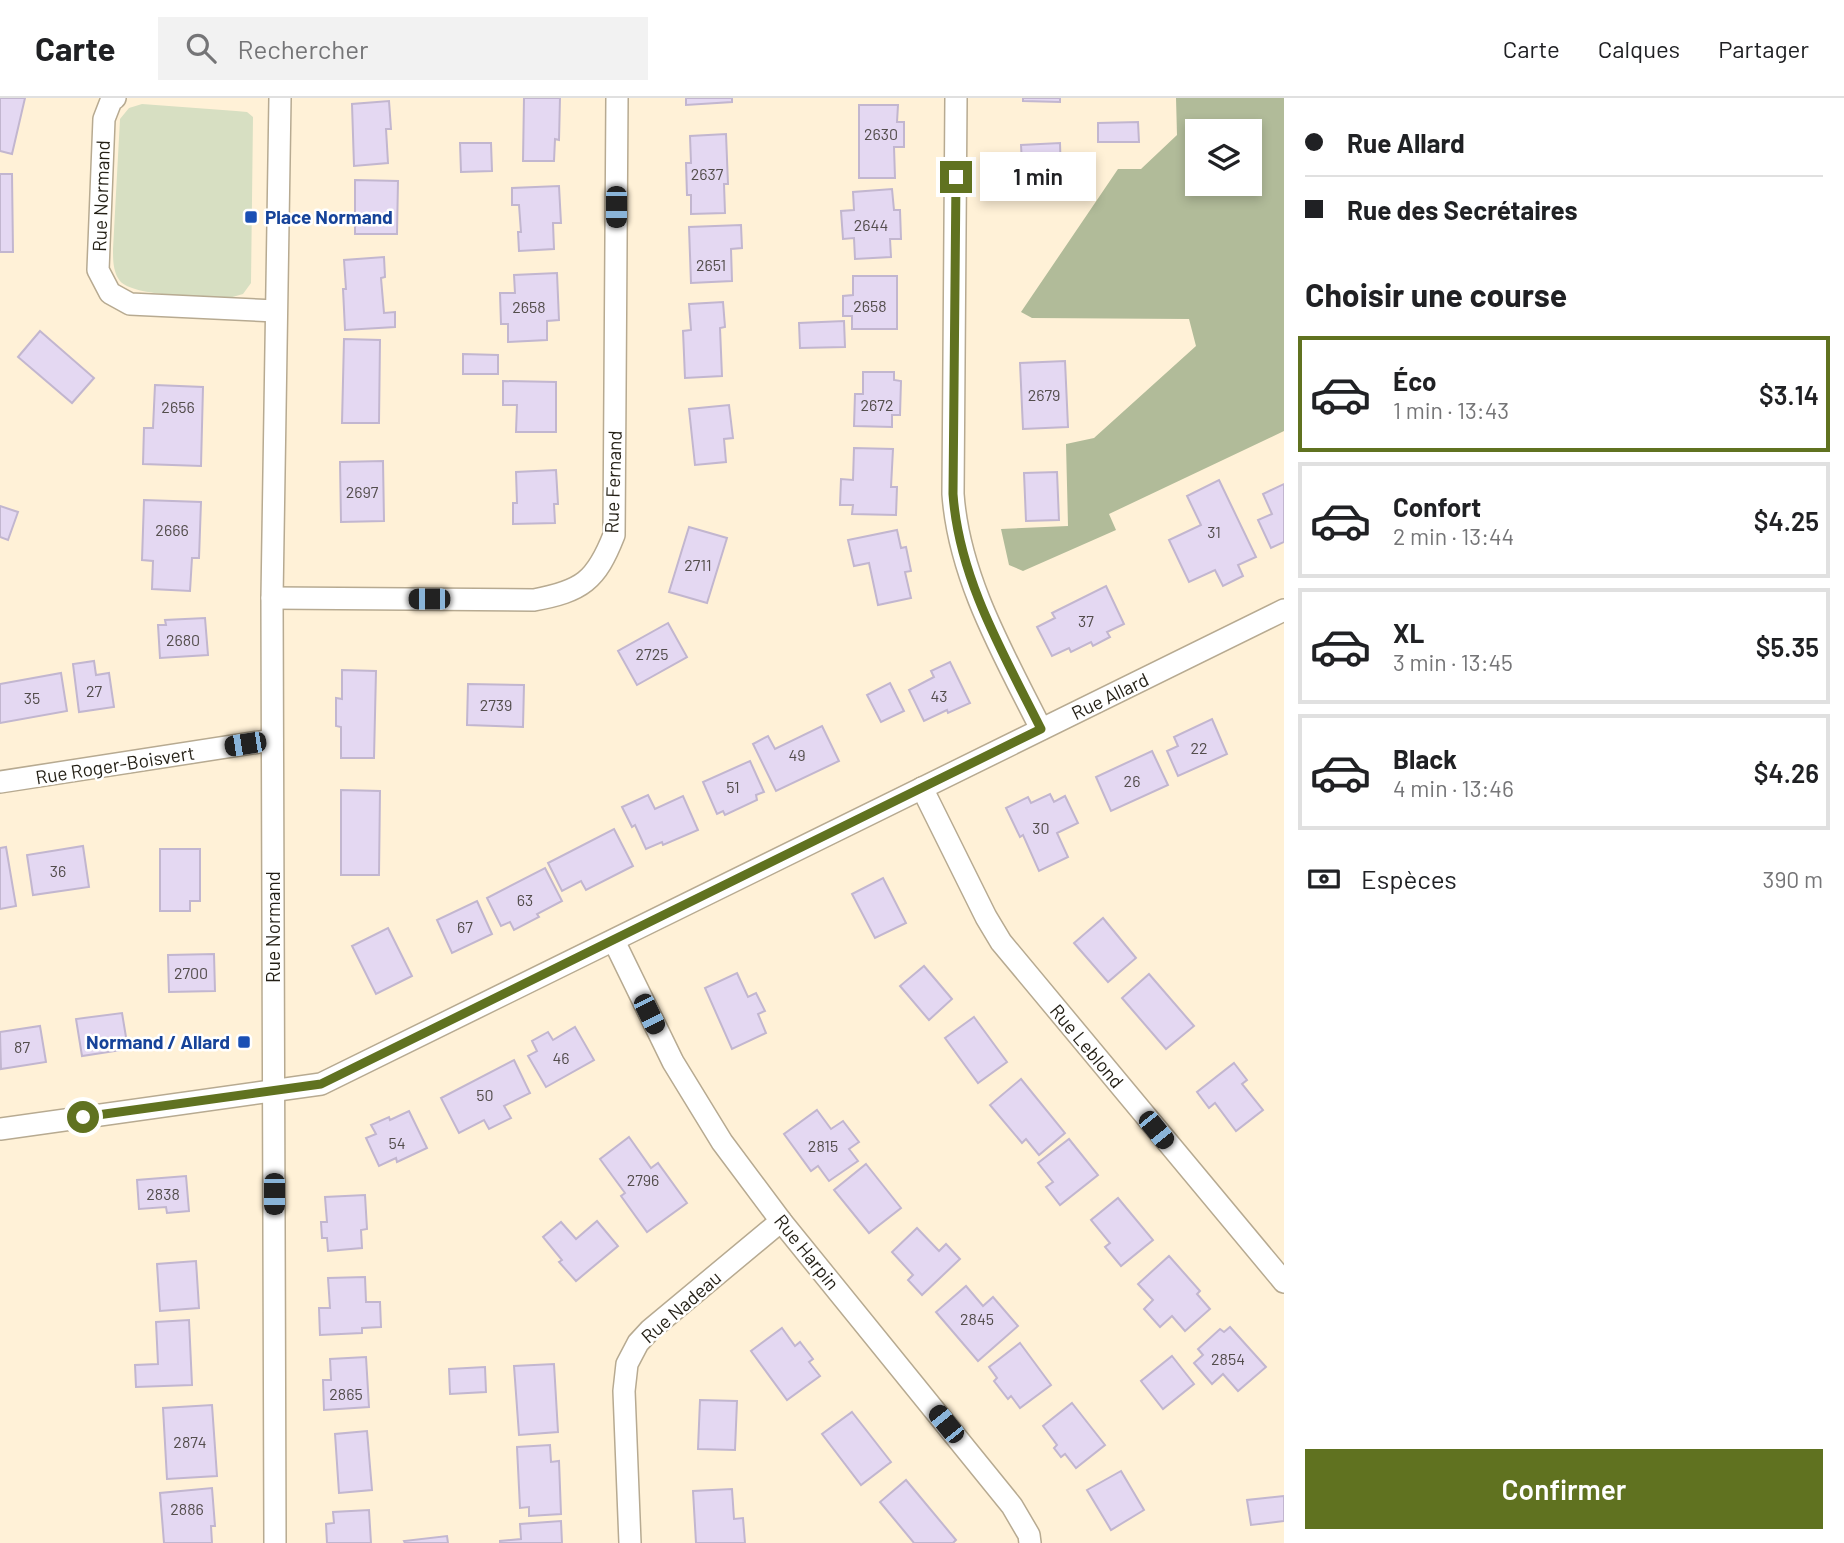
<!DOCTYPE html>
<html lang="fr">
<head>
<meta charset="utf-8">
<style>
  body { margin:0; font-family:Barlow,sans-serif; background:#f2f2f2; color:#202124; height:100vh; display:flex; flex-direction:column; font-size:26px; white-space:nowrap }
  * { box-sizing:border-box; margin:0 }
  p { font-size:23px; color:#757577 }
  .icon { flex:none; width:38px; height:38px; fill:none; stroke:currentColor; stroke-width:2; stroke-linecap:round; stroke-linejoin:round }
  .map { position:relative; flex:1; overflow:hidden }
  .details { display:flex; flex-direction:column; background:#fff; width:560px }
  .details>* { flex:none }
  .banner { display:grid; align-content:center; height:154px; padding:0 21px; background:#fff }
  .fabs { position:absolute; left:1185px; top:21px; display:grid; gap:14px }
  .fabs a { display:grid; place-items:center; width:77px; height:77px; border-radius:0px; background:#fff; box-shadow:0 4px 10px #0003; font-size:35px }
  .end { position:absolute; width:32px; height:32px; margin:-16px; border:9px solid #607220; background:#fff; box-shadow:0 0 0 4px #fff }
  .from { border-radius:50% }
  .bubble { position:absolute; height:49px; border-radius:0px; background:#fff; box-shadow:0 4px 10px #0003; font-size:23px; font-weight:600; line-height:49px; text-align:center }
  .car { position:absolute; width:21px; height:42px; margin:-21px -10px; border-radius:9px; box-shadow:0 0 5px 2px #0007; background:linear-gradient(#222 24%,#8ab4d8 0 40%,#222 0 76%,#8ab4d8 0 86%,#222 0) }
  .banner b { display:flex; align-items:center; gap:24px; height:66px; font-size:26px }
  .banner b+b { border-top:2px solid #e0e0e0 }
  .banner i { width:18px; height:18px; background:#202124 }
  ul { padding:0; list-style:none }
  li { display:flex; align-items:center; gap:21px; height:116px; margin:0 14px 10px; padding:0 7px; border:4px solid #e0e0e0; border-radius:0px }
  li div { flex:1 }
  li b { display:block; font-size:26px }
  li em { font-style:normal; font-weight:600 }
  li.selected { border-color:#607220 }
  li>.icon { width:63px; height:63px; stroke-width:1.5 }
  h2 { padding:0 21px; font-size:32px; line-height:84px }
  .pay { display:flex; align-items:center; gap:18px; height:77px; padding:0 21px; font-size:26px }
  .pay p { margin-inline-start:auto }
  .action { display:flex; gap:14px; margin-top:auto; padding:14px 21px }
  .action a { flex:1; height:80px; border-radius:0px; background:#607220; color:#fff; font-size:28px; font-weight:600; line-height:80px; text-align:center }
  header { display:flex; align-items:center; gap:42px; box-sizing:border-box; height:98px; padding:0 35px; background:#fff; border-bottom:2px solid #e0e0e0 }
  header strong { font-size:33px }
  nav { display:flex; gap:38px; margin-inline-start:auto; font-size:24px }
  .search { width:490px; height:63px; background:#f2f2f2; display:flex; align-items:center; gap:18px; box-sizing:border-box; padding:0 24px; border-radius:0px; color:#757577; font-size:26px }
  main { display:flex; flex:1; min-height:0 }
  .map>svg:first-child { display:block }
</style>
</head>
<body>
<header>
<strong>Carte</strong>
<div class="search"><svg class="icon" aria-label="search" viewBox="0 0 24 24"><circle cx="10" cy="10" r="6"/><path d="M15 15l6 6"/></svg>Rechercher</div>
<nav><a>Carte</a><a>Calques</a><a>Partager</a></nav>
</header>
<main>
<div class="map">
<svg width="1284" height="1445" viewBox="0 0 1284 1445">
  <rect width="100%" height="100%" fill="#fff1d7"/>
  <path fill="#d7dfc2" d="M142 6 236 13 247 14 253 19 251 185 243 196 229 200C206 198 133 199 120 183 113 174 113 162 113 151L120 21 129 10Z"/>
  <path fill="#b1bb99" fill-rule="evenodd" d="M1176 0H1284V333L1109 416 1116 432 1023 473 1009 467 1001 431 1068 428 1066 346 1094 340 1196 248 1189 221 1032 220 1021 214 1118 71H1141L1177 37ZM1197 33H1250V86H1197Z"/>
  <g fill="#e4d8f2" stroke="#c2b6cf" stroke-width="2">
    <path d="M0 0H25L12 56 0 53Z"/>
    <path d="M524 0H560L559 42 555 41 554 63H523Z"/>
    <path d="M686 0H732V4L686 7Z"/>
    <path d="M1023 0H1060V4L1023 3Z"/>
    <path d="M389 3 391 31H386L388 65 354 68 352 6Z"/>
    <path d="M859 7H898L897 24H904V49H894L895 80H859Z"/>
    <path d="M1138 24 1139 44H1098V25Z"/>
    <path d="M726 36 728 86H724L725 115 691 116V97H687L686 65H691L690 38Z"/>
    <path d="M460 45H491L492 73 461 74Z"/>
    <path d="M1060 45 1061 79 1052 80 1053 101 1024 102 1021 47Z"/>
    <path d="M0 76H12L13 154H0Z"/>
    <path d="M355 82 398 83 397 136H355Z"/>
    <path d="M559 88 561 125H553L554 151 519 153 518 134H521L519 107H512V90Z"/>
    <path d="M892 91 894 112H900L901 141H890L891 159 855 161 854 140 843 141 841 113 854 112 853 94Z"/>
    <path d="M741 127 742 150 731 151 732 183 691 185 689 129Z"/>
    <path d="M384 159 385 179 381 180 384 215 395 214V229L345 232 343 191H346L344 162Z"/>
    <path d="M557 175 559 222 547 223V242L508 244V226H501L500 195H515L514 177Z"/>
    <path d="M853 178H897V231H852V218H843V198L853 197Z"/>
    <path d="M723 204 725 229 720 230 722 278 685 280 683 233 691 232 689 206Z"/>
    <path d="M844 223 845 249 800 250 799 225Z"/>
    <path d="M40 233 94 280 72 305 18 259Z"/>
    <path d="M344 241 380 242 379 325H342Z"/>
    <path d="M463 256 498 257V276H463Z"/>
    <path d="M1065 263 1068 329 1023 331 1020 265Z"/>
    <path d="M863 274H894V282L901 283 900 317H892V329L854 328 855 296H863Z"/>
    <path d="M503 283 556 284V334H516L517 307H503Z"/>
    <path d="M155 287 203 289 201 368 143 366 144 330H153Z"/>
    <path d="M729 307 733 340 724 341 726 364 695 367 689 311Z"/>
    <path d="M854 350 893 351 891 389H897L896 417 852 416 853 407H840L841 381 853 382Z"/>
    <path d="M383 363 384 423 341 424 340 364Z"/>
    <path d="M556 372 558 406H554L555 425 513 426V405H517L516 374Z"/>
    <path d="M1057 374 1059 422 1026 423 1024 375Z"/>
    <path d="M1219 382 1256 459 1238 467 1243 478 1223 488 1215 472 1189 484 1169 442 1201 427 1187 398Z"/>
    <path d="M1284 386V444L1271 450 1258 422 1272 416 1263 396Z"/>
    <path d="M144 402 201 404 199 460H192L190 493 152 491 153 463 142 462Z"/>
    <path d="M0 408 18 414 8 442 0 439Z"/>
    <path d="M689 429 727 440 707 505 669 494Z"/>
    <path d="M897 432 901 450 906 449 911 473 905 474 911 500 878 507 869 465 854 468 848 442Z"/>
    <path d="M1106 488 1124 526 1107 534 1110 539 1093 548 1091 544 1071 554 1069 550 1052 558 1037 529 1055 520 1052 515Z"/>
    <path d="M205 520 208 557 160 560 158 527H166L165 522Z"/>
    <path d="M668 525 687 559 637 587 618 553Z"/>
    <path d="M94 563 96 577 109 575 114 609 79 614 73 566Z"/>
    <path d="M950 564 970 605 948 615 947 612 924 623 909 592 934 579 931 573Z"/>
    <path d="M342 572 376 573 374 660H341V629L336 628V600L342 601Z"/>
    <path d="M61 575 67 613 0 625V586Z"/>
    <path d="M890 585 904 613 881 624 867 597Z"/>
    <path d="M468 586 524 587 523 629 467 627Z"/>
    <path d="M1212 621 1227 656 1178 678 1167 653 1178 648 1174 639Z"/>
    <path d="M822 628 839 663 776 693 753 646 768 638 775 651Z"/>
    <path d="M1152 653 1168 687 1111 713 1096 679Z"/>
    <path d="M750 663 764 694 756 697 757 702 725 717 723 713 717 716 703 684Z"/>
    <path d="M341 692 380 693 379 777H341Z"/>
    <path d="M1050 696 1054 704 1065 698 1078 725 1057 735 1068 759 1039 773 1023 737 1020 739 1006 710 1028 699 1031 705Z"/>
    <path d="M648 697 655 711 683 698 698 732 663 747 662 744 646 751 635 727 632 729 622 709Z"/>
    <path d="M614 731 633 768 586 792 581 783 562 793 548 765Z"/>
    <path d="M83 748 89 789 33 797 27 757Z"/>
    <path d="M6 749 16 808 0 811V750Z"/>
    <path d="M160 751H200V803H190V813H160Z"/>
    <path d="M545 770 562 803 537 816 539 819 514 832 510 824 501 828 487 800Z"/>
    <path d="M883 780 906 825 875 840 852 796Z"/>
    <path d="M477 803 492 836 452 855 437 822Z"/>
    <path d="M1103 820 1136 860 1108 884 1074 845Z"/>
    <path d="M388 830 412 878 376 896 352 848Z"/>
    <path d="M214 856 215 893 169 894 168 857Z"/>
    <path d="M924 868 952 901 929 922 900 888Z"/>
    <path d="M737 875 748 899 756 895 765 913 758 916 766 935 732 951 705 890Z"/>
    <path d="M1149 876 1194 928 1166 951 1122 900Z"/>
    <path d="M122 915 128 951 82 958 76 921Z"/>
    <path d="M974 919 1007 964 978 985 945 940Z"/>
    <path d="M40 928 46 964 1 971 0 934Z"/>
    <path d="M575 929 594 962 546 989 528 958 537 953 532 943 548 934 553 942Z"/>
    <path d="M514 962 530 995 504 1008 511 1020 489 1031 484 1022 459 1035 441 1000Z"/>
    <path d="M1234 965 1247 982 1242 986 1263 1012 1236 1033 1215 1005 1209 1010 1197 994Z"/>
    <path d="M1021 981 1065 1035 1039 1057 1026 1041 1022 1045 990 1007Z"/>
    <path d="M817 1012 831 1031 843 1023 859 1044 849 1051 858 1063 829 1083 818 1068 811 1073 784 1036Z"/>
    <path d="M409 1013 427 1050 397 1064 396 1060 379 1068 366 1040 376 1036 371 1027 389 1019 390 1022Z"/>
    <path d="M629 1039 651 1070 658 1065 687 1105 647 1134 621 1098 625 1095 600 1061Z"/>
    <path d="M1069 1041 1098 1077 1060 1107 1046 1089 1053 1084 1038 1065Z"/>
    <path d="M866 1066 901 1110 869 1135 834 1092Z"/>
    <path d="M186 1078 189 1113 167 1115 166 1109 139 1111 137 1082Z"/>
    <path d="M365 1097 367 1131 361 1132 362 1150 328 1153 327 1140H322L321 1124H327L325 1099Z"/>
    <path d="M1118 1100 1153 1142 1121 1168 1105 1149 1110 1145 1091 1122Z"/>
    <path d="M597 1123 618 1148 576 1183 559 1164 562 1162 543 1139 561 1124 576 1141Z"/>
    <path d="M917 1130 939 1153 946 1146 960 1161 922 1197 908 1182 913 1177 892 1154Z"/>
    <path d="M1169 1158 1200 1193 1197 1196 1210 1211 1185 1233 1172 1218 1160 1229 1144 1211 1153 1202 1138 1186Z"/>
    <path d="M196 1163 199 1210 160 1213 157 1166Z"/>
    <path d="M365 1179 366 1204H380L381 1229 362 1230V1235L320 1237 319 1210H330L328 1180Z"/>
    <path d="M966 1188 983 1208 993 1199 1018 1228 978 1263 936 1214Z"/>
    <path d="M189 1222 192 1287 136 1289 135 1267 158 1266 156 1224Z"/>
    <path d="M1230 1229 1266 1269 1238 1293 1223 1276 1212 1286 1194 1265 1203 1257 1198 1251 1220 1231 1224 1234Z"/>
    <path d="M782 1230 795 1248 800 1244 813 1261 809 1264 820 1278 787 1302 751 1253Z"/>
    <path d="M1020 1245 1051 1287 1020 1310 1011 1298 1008 1301 994 1283 997 1280 989 1269Z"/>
    <path d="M1172 1258 1194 1286 1163 1311 1141 1283Z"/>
    <path d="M366 1259 369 1309 324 1312 323 1282H331L330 1261Z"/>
    <path d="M554 1266 558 1334 519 1337 514 1268Z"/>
    <path d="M485 1269 486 1294 450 1296 449 1271Z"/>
    <path d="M700 1302 737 1303 735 1352 698 1351Z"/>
    <path d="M1072 1305 1105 1347 1076 1370 1065 1356 1061 1359 1054 1350 1057 1347 1043 1328Z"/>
    <path d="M212 1307 217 1378 167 1381 163 1310Z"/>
    <path d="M852 1314 891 1364 861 1387 822 1336Z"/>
    <path d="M367 1333 372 1392 339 1395 335 1336Z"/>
    <path d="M550 1347 551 1364 559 1363 561 1416 529 1418V1409L520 1410 517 1349Z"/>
    <path d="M1121 1373 1144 1412 1111 1432 1087 1392Z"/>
    <path d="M906 1382 956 1442 953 1445H914L880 1404Z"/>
    <path d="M212 1390 215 1428H211L212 1445H164L160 1395Z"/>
    <path d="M732 1391 734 1421 743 1420 745 1445H696L693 1393Z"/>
    <path d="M1284 1398V1423L1251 1427 1247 1402Z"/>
    <path d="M369 1412 371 1445H327L326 1426 334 1425 333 1414Z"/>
    <path d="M561 1423 562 1445H500V1443L521 1441 520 1426Z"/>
    <path d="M447 1438 448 1445H405L404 1443Z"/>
  </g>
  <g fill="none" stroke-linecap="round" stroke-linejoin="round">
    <defs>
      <g id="street">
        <path d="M115 0 111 3 104 21 98 172 110 195 130 206 276 213"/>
        <path d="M956 0 953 396C959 480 1004 557 1041 631"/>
        <path d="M272 500 534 502C582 493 596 483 614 437L617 0"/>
        <path d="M0 684 272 642"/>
        <path d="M922 690 986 819 1001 844 1284 1184"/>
        <path d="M614 843 673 964 722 1044 781 1123 1012 1408 1029 1437 1030 1445"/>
        <path d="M0 1031 321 986 1284 512"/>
        <path d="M275 1445 272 500 280 0"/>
        <path d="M630 1445 624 1293 627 1266 638 1245 650 1232 781 1123"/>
      </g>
    </defs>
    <use href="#street" stroke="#b7aa91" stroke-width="24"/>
    <use href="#street" stroke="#fff" stroke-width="21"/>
  </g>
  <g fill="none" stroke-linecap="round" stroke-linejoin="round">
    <path stroke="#607220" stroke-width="9" d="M83 1019 321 986 1041 631C1004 557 959 481 953 396L956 79"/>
  </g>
  <g fill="#1a4fb4" stroke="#fff" stroke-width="2.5">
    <rect x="244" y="112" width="14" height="14" rx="3.5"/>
    <rect x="237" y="937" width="14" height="14" rx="3.5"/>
  </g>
  <g text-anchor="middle" stroke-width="5" stroke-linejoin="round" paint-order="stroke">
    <g font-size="16" fill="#534d4c">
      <text x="881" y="42">2630</text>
      <text x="707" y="82">2637</text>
      <text x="871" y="133">2644</text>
      <text x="711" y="173">2651</text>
      <text x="870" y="214">2658</text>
      <text x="529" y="215">2658</text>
      <text x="1044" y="303">2679</text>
      <text x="877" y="313">2672</text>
      <text x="178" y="315">2656</text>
      <text x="362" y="400">2697</text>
      <text x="172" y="438">2666</text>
      <text x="1214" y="440">31</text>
      <text x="698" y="473">2711</text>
      <text x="1086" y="529">37</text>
      <text x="183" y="548">2680</text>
      <text x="652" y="562">2725</text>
      <text x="94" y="599">27</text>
      <text x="939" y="604">43</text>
      <text x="32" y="606">35</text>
      <text x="496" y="613">2739</text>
      <text x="1199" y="656">22</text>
      <text x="797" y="663">49</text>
      <text x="1132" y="689">26</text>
      <text x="733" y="695">51</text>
      <text x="1041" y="736">30</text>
      <text x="58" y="779">36</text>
      <text x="525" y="808">63</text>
      <text x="465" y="835">67</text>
      <text x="191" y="881">2700</text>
      <text x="22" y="955">87</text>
      <text x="561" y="966">46</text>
      <text x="485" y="1003">50</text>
      <text x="397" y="1051">54</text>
      <text x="823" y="1054">2815</text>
      <text x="643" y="1088">2796</text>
      <text x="163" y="1102">2838</text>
      <text x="977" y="1227">2845</text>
      <text x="1228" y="1267">2854</text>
      <text x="346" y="1302">2865</text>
      <text x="190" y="1350">2874</text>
      <text x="187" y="1417">2886</text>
    </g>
    <g font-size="19" fill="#231f15" stroke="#fff">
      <text transform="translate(101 98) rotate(-88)" y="7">Rue Normand</text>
      <text transform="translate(613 384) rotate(-88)" y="7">Rue Fernand</text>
      <text transform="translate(1110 598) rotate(-26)" y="7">Rue Allard</text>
      <text transform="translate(115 667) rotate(-9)" y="7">Rue Roger-Boisvert</text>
      <text transform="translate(273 829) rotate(-90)" y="7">Rue Normand</text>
      <text transform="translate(1087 948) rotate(50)" y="7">Rue Leblond</text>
      <text transform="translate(807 1154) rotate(51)" y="7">Rue Harpin</text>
      <text transform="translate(681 1209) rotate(-41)" y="7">Rue Nadeau</text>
    </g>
    <g font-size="19" font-weight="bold" fill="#164399" stroke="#fff" text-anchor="start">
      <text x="265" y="126">Place Normand</text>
      <text x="230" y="951" text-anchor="end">Normand / Allard</text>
    </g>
  </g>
</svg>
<div class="fabs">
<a><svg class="icon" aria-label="layers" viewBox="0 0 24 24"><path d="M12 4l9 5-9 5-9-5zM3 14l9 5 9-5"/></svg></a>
</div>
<i class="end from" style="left:83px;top:1019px"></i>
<i class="end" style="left:956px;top:79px"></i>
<div class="bubble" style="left:980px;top:54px;width:116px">1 min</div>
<i class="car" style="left:616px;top:109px;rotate:180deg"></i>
<i class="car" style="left:429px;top:501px;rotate:270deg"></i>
<i class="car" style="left:245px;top:646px;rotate:261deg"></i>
<i class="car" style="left:649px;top:916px;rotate:154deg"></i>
<i class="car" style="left:1156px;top:1032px;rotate:141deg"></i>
<i class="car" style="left:274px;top:1096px;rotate:180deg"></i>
<i class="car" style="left:946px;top:1326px;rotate:321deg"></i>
</div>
<section class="details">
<div class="banner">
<b><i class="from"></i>Rue Allard</b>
<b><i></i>Rue des Secrétaires</b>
</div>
<h2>Choisir une course</h2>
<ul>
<li class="selected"><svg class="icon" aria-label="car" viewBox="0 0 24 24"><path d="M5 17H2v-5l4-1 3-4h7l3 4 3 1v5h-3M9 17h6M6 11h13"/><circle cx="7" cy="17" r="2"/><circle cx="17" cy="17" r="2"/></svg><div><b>Éco</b><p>1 min · 13:43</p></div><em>$3.14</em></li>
<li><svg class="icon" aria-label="car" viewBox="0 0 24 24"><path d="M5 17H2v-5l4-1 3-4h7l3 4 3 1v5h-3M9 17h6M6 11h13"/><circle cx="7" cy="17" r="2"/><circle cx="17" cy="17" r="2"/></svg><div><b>Confort</b><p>2 min · 13:44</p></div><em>$4.25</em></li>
<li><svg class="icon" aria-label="car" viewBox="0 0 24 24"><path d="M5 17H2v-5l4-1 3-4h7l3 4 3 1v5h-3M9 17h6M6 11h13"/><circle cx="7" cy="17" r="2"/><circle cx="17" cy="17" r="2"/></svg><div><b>XL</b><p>3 min · 13:45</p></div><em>$5.35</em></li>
<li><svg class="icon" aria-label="car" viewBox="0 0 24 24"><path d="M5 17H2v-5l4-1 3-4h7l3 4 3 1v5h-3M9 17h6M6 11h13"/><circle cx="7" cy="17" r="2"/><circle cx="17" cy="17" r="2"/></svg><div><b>Black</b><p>4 min · 13:46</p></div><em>$4.26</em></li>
</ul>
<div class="pay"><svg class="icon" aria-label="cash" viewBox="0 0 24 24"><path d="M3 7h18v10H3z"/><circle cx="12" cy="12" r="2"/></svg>Espèces<p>390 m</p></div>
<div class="action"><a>Confirmer</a></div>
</section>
</main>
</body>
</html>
